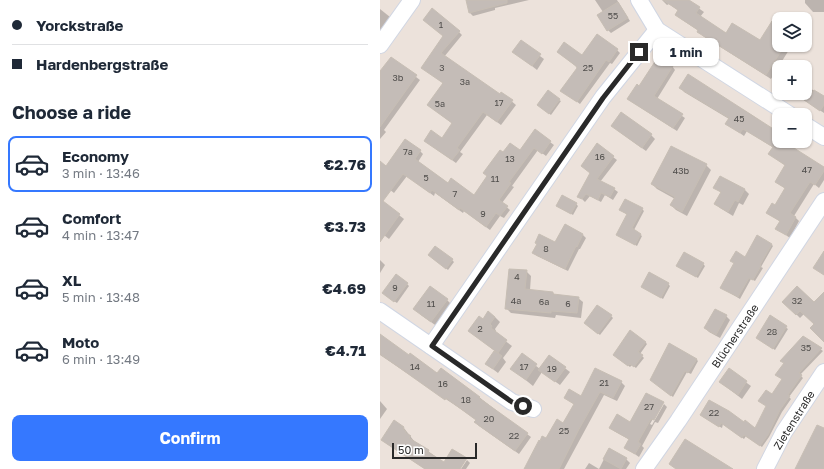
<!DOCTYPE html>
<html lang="en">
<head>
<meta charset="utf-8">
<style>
  body { margin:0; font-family:"Golos Text",sans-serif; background:#f2f2f3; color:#1f2937; height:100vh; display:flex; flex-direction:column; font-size:15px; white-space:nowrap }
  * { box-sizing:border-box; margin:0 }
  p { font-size:13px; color:#747a83 }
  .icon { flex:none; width:22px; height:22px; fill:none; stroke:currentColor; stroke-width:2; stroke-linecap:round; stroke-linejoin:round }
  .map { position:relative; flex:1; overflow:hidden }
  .sheet { display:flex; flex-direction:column; background:#fff; width:380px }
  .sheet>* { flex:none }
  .banner { display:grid; align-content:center; height:88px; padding:0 12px; background:#fff }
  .fabs { position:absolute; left:392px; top:12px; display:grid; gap:8px }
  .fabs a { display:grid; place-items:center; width:40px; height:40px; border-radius:8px; background:#fff; box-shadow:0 1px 3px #0004; font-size:20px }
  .scale { position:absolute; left:12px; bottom:10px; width:85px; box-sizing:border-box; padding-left:4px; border:2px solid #292929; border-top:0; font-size:11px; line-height:14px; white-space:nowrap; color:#292929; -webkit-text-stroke:3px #fff; paint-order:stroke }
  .end { position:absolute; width:18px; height:18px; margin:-9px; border:5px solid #292929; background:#fff; box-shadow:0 0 0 2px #fff }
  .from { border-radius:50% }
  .bubble { position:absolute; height:28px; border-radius:8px; background:#fff; box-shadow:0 1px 3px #0004; font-size:13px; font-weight:700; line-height:28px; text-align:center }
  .banner b { display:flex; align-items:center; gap:14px; height:38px; font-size:15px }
  .banner b+b { border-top:1px solid #e0e1e3 }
  .banner i { width:10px; height:10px; background:#1f2937 }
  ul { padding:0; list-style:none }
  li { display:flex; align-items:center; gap:12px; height:56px; margin:0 8px 6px; padding:0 4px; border:2px solid transparent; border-radius:8px }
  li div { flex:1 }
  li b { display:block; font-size:15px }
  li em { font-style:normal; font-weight:700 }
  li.active { border-color:#3578ff }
  li>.icon { width:36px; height:36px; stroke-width:1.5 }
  h2 { padding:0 12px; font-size:18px; line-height:48px }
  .action { display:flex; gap:8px; margin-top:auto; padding:8px 12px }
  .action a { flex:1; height:46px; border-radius:8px; background:#3578ff; color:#fff; font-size:16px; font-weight:700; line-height:46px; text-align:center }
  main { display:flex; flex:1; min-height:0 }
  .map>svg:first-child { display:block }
</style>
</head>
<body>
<main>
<section class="sheet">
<div class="banner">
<b><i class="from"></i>Yorckstraße</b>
<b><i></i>Hardenbergstraße</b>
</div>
<h2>Choose a ride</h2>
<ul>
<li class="active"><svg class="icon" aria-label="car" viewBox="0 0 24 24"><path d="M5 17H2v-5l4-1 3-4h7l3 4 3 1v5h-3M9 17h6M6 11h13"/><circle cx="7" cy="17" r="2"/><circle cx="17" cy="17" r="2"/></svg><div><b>Economy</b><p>3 min · 13:46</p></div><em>€2.76</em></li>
<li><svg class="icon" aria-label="car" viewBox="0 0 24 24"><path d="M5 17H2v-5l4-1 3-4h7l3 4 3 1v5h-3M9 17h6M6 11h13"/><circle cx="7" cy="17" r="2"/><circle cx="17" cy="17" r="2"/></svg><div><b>Comfort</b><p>4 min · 13:47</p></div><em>€3.73</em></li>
<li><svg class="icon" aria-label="car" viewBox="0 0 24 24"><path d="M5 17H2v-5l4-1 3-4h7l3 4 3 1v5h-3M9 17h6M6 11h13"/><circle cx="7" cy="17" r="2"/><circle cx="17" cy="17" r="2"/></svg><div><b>XL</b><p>5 min · 13:48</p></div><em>€4.69</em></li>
<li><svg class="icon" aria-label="car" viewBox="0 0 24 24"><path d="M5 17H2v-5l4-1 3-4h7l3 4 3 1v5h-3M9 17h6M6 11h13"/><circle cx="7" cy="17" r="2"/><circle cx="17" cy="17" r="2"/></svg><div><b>Moto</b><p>6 min · 13:49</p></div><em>€4.71</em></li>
</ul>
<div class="action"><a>Confirm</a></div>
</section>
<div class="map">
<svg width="444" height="469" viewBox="0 0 444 469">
  <rect width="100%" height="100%" fill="#ece2db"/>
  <g fill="#0003">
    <path d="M87 0H149L115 8V10L93 16 90 13Z"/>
    <path d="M215 0H237L250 21 231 33 228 30 223 12Z"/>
    <path d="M282 0H307L324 12 320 17 347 34 380 41 399 27V45H412L391 79 323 36 319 31 301 19 296 15 299 11 289 4 287 5Z"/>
    <path d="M425 0H444V12H433L425 3Z"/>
    <path d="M0 9 10 17 1 30H0Z"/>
    <path d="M79 32 82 35 64 57 120 96 122 93 136 105 121 125 107 115 80 152 83 154 76 163 45 141 62 139 73 124 52 108 63 83 43 68Z"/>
    <path d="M141 42 164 59 157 70 134 52Z"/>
    <path d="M237 50 240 53 232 64 230 63 200 104 185 93 198 68 178 52 202 56Z"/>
    <path d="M11 58 40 80 4 130 6 132 0 139V73Z"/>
    <path d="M292 66 295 70 277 99 305 118 297 131 252 102 248 99 260 88Z"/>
    <path d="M308 76 372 115 395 131 398 134 396 138 399 141H401L444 168V180L439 188 434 184 414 216 419 221 410 238 397 229 401 222 387 213 395 206 406 189 396 182 406 166 390 154 394 148 367 131 364 136 347 124 349 119 304 92 301 88Z"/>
    <path d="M425 85 444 97V113L413 93H425Z"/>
    <path d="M179 100 181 101 171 115 160 107Z"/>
    <path d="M237 130 271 135 275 139 266 151Z"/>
    <path d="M155 131 174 145 166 156 158 150 132 186 134 187 122 203 130 210 124 218 120 216 110 230 84 211 83 213 55 193 54 196 27 176 14 193 0 182V162L7 167 40 151 43 154 38 162 69 184 94 196 123 154 140 152Z"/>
    <path d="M217 145 237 160 220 182 234 189 238 192 233 200 225 195 221 202 210 196 205 202 199 196 211 173Z"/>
    <path d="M326 165 331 170 307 216 296 210 291 205 295 199 277 189 272 184Z"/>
    <path d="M341 177 365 190 369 194 363 205 359 203 353 216 340 208 336 204 342 193 335 188Z"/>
    <path d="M0 200 24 219 9 239 0 232Z"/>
    <path d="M196 204 198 206 193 215 177 206Z"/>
    <path d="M262 209 264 211 254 230 262 236 257 246 239 236 248 215 240 210Z"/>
    <path d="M185 225 203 235 206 238 200 249H199L188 271 157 256 153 253 175 243Z"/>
    <path d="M391 244 393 246 381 267 383 268 375 281 371 279 360 299 344 289 355 264Z"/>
    <path d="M51 257 72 260 74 262 68 270Z"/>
    <path d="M0 260 5 265 0 273Z"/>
    <path d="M323 264 325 266 318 278 297 266Z"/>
    <path d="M146 271 151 276 150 290 173 293 175 295 198 298 203 302 201 318 176 315 175 318 131 313 126 308Z"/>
    <path d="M27 284 29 286 17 303 5 295Z"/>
    <path d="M288 284 290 286 283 299 264 288Z"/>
    <path d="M67 300 73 306 58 327 41 315Z"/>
    <path d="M444 300V341L435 324 424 314 420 318 404 302 434 304Z"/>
    <path d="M231 316 233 318 220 335 207 325Z"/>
    <path d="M346 316 350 320 340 338 329 332 325 328Z"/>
    <path d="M115 317 120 322 115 329 116 331 115 333 132 346 123 358 126 362 118 373 106 364 115 351 90 331 103 320Z"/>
    <path d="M390 317 408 329 395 350 379 339Z"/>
    <path d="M0 336 29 356 58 374 99 397 147 434 151 437 139 454 99 426 95 422 97 420 0 355Z"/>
    <path d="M423 337 443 351 420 375 423 378 409 397 411 399 402 412 389 437 382 447 366 436 364 439 343 424 342 428 323 417 364 424 375 429 392 396 403 379Z"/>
    <path d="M265 342 267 344 260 354 264 358 256 368 252 365 250 367 236 357Z"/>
    <path d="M142 355 160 369 169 356 190 372 180 385 162 372 153 386 132 369Z"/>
    <path d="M316 359 318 361 311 374 307 372 293 397 273 381Z"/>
    <path d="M349 370 371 386 362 399 340 382Z"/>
    <path d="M241 382 245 386 237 401 224 395 184 469H145L166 439 184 424 195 405 186 398 202 397Z"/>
    <path d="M0 401 7 409 0 419Z"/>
    <path d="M282 403 270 424 272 425 284 404 287 407 278 423 275 422 262 446 264 448 259 457 246 448 250 440 234 431 231 428 250 423Z"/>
    <path d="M24 428 34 441H33L48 451 64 463 79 469H45L7 444 3 440Z"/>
    <path d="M229 449 246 459 250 463 246 469H205L209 463 219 469Z"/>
    <path d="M87 460 90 463 86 469H81Z"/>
  </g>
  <g fill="#c4bcb7" stroke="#c7beb4">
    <path d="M86 0H127V3L89 13Z"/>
    <path d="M283 0H309L320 7 316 13 346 33 352 23 380 40 392 21 399 25V45H405L386 75 317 32 318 30 295 15 298 10Z"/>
    <path d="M238 2 248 18 227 31 217 15Z"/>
    <path d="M52 8 80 31 61 53 120 94 121 92 133 100 117 122 103 112 77 148 80 150 72 160 44 141 51 130 62 138 72 123 47 105 63 83 41 68 63 36 43 20Z"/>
    <path d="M217 34 238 49 229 62 226 60 197 102 180 91 197 68 196 66 177 52 184 42 202 55Z"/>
    <path d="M141 40 161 54 152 66 132 52Z"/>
    <path d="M11 57 37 75 0 127V71Z"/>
    <path d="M278 57 293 66 274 96 303 114 293 128 247 99 257 84 259 86Z"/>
    <path d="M308 74 395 130 393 134 399 138V141H403L444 167V171L435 185 430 182 410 213 416 217 406 235 395 229 400 221 386 213 392 203 395 205 405 188 395 182 405 165 388 154 393 147 363 129 360 133 345 124 349 118 299 88Z"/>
    <path d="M168 90 180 99 169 114 157 105Z"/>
    <path d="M434 90 444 96V105L440 111 414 93H432Z"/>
    <path d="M241 112 272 134 262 148 231 126Z"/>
    <path d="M155 129 171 141 162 154 154 148 129 182 131 183 119 200 128 206 120 216 116 213 106 227 80 208 79 210 52 190 50 193 23 174 3 201 20 214 0 242V161L6 166 25 139 41 150 35 159 68 183 71 178 94 195 107 176 103 173 120 150 123 152 130 143 140 150Z"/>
    <path d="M217 143 234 156 217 179 235 188 230 197 221 193 218 200 206 194 202 199 197 197 210 173 201 166Z"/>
    <path d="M291 146 327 164 302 212 290 205 295 197 271 184Z"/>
    <path d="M340 176 365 189 358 202 355 200 348 212 334 204 341 192 333 188Z"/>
    <path d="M182 195 197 203 191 214 176 206Z"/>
    <path d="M245 199 263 208 252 228 261 234 255 245 236 235 247 214 239 210Z"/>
    <path d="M185 224 203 234 197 247 196 246 185 269 152 253 157 244 155 243 159 234 175 242Z"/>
    <path d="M377 235 392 244 380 265 381 266 373 280 369 278 358 297 340 288 354 263 350 261 356 251 365 257Z"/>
    <path d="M55 246 73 259 66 269 48 255Z"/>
    <path d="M444 251V275L433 268Z"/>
    <path d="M304 252 324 263 316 277 296 266Z"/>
    <path d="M129 269 147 270 145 289 173 292V294L199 297 197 313 171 311V313L125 309Z"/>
    <path d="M269 272 289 283 281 298 261 287Z"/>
    <path d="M16 274 28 283 14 302 2 293Z"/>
    <path d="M50 286 68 299 51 322 33 309Z"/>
    <path d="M417 286 434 302 444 292V342L430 328 434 324 420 311 416 315 402 302Z"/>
    <path d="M217 305 232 315 218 334 204 323Z"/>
    <path d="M335 309 347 315 336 335 324 328Z"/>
    <path d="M108 311 115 317 110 324 112 326 111 328 127 340 118 353 122 356 113 369 105 364 114 351 118 353 88 331 99 316 103 319Z"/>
    <path d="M390 315 407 326 393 349 376 338Z"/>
    <path d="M250 330 266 342 258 352 263 355 254 367 250 364 248 366 233 355Z"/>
    <path d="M0 334 29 355 30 353 57 373 61 368 100 397 99 398 148 433 135 451 94 422 96 420 66 398 65 400 0 354Z"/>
    <path d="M423 336 442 348 419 373 422 375 408 395 410 396 400 410 388 435 380 446 364 435 362 438 341 423 339 427 320 415 329 400 349 411 364 422 365 420 375 428 386 406 378 401 386 390 392 394 402 379 395 375 404 363 400 361Z"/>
    <path d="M289 343 317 359 308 373 305 371 291 396 270 380Z"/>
    <path d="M142 353 157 364 146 380 130 369Z"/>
    <path d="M169 355 186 367 175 382 158 370Z"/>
    <path d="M215 368 242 381 233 398 220 392 198 431 179 469H144L159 440 160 441 162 436 166 438 177 419 183 423 194 404 184 398 189 389 201 396Z"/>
    <path d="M349 368 367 381 358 395 339 382Z"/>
    <path d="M266 393 284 402 274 420 271 419 258 442 261 444 255 454 244 448 249 439 229 428 237 414 250 422Z"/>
    <path d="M14 420 24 427 23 429 26 431 25 432 31 436 29 438 49 450 48 452 64 462 72 449 87 458 80 469H45L1 440Z"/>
    <path d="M437 425 444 428V469H415Z"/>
    <path d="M305 439 353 469H296L289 464Z"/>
    <path d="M229 448 247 458 241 469 223 459Z"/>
  </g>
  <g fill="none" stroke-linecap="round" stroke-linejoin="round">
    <defs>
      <g id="minor">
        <path d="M259 0 277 30 410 115"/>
        <path d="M0 45 32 0"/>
        <path d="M425 125 444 137"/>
        <path d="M0 311 132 402 153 409"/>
        <path d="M51 346 223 97 277 30"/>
        <path d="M264 469 298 421 444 201"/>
        <path d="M385 469 404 432 444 372"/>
      </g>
    </defs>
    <use href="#minor" stroke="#d0d6e3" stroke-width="18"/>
    <use href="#minor" stroke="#fff" stroke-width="16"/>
  </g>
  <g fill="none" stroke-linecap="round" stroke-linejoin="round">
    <path stroke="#292929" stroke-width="5" d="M143 406 132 402 52 346 223 98 259 52"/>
  </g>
  <g text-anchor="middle" stroke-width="3" stroke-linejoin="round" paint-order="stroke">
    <g font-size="9" fill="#504e4c">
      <text x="233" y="19">55</text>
      <text x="61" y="28">1</text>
      <text x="62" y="71">3</text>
      <text x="208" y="71">25</text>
      <text x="18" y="81">3b</text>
      <text x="85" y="85">3a</text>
      <text x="119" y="106">17</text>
      <text x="60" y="107">5a</text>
      <text x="359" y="122">45</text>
      <text x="28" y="155">7a</text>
      <text x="220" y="160">16</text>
      <text x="130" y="162">13</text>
      <text x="427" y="173">47</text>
      <text x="301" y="174">43b</text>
      <text x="46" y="181">5</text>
      <text x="115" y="182">11</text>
      <text x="75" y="197">7</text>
      <text x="103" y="217">9</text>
      <text x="166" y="252">8</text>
      <text x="137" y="280">4</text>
      <text x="15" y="291">9</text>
      <text x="136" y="304">4a</text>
      <text x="417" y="304">32</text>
      <text x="164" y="305">6a</text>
      <text x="51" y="307">11</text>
      <text x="188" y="307">6</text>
      <text x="100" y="332">2</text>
      <text x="392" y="335">28</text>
      <text x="426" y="351">35</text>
      <text x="35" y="370">14</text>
      <text x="144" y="370">17</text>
      <text x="172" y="372">19</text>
      <text x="224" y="386">21</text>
      <text x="63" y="387">16</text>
      <text x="86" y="403">18</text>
      <text x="269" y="410">27</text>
      <text x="334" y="416">22</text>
      <text x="109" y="422">20</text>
      <text x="184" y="434">25</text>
      <text x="134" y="439">22</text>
    </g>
    <g font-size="11" fill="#292929" stroke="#fff">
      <text transform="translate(355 336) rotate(-56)" y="4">Blücherstraße</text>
      <text transform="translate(414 420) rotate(-58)" y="4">Zietenstraße</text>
    </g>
  </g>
</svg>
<div class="fabs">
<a><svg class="icon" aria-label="layers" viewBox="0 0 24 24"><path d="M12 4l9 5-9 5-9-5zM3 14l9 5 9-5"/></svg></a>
<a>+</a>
<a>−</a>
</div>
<div class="scale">50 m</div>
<i class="end from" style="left:143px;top:406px"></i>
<i class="end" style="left:259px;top:52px"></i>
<div class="bubble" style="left:273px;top:38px;width:66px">1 min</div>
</div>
</main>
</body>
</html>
